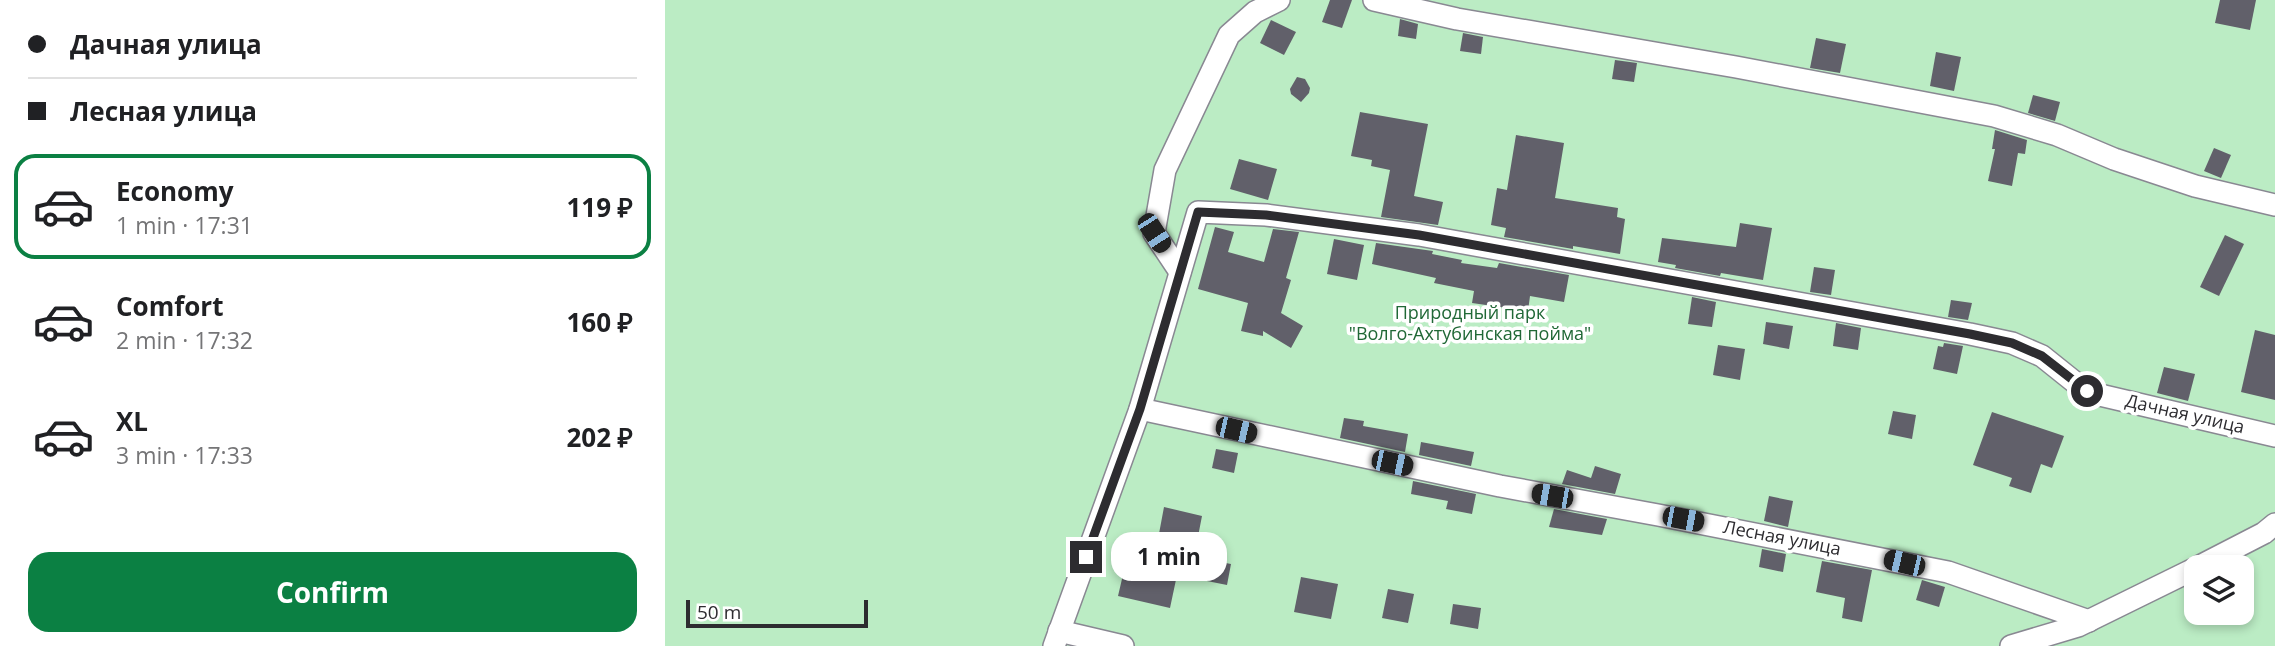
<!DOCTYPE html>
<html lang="en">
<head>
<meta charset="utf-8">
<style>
  body { margin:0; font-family:"Open Sans",sans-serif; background:#f2f2f2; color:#202124; height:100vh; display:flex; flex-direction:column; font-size:26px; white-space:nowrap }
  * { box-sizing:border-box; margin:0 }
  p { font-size:23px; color:#757577 }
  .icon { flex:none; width:38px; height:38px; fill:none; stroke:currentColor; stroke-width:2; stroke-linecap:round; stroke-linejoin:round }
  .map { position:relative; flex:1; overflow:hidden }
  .panel { display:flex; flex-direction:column; background:#fff; width:665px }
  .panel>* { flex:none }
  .top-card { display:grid; align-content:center; height:154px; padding:0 28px; background:#fff }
  .buttons { position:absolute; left:1519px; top:555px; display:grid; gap:14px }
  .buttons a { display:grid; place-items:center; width:70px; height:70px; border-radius:14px; background:#fff; box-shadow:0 4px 10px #0003; font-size:35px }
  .scale { position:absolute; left:21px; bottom:18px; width:182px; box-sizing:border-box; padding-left:7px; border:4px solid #2d2c30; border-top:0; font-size:19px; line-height:24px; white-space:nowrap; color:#2d2c30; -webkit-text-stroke:5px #fff; paint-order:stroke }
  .end { position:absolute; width:32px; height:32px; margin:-16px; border:9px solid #2d2c30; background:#fff; box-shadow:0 0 0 4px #fff }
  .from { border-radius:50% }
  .bubble { position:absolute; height:49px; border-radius:21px; background:#fff; box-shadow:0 4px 10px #0003; font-size:23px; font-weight:700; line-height:49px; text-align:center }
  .car { position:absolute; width:21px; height:42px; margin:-21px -10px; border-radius:9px; box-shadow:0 0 5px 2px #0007; background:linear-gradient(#222 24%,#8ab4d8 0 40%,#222 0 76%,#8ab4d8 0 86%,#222 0) }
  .top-card b { display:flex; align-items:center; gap:24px; height:66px; font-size:26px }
  .top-card b+b { border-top:2px solid #e0e0e0 }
  .top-card i { width:18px; height:18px; background:#202124 }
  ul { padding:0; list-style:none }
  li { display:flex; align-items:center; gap:21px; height:105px; margin:0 14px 10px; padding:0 14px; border:4px solid transparent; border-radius:21px }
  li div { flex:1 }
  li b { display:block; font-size:26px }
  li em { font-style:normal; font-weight:700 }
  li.on { border-color:#0b8043 }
  li>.icon { width:63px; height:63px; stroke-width:1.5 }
  .cta { display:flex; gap:14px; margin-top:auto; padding:14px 28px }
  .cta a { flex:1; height:80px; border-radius:21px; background:#0b8043; color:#fff; font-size:28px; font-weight:700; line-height:80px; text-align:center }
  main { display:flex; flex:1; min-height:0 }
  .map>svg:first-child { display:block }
</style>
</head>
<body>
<main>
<section class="panel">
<div class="top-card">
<b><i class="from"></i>Дачная улица</b>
<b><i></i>Лесная улица</b>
</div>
<ul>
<li class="on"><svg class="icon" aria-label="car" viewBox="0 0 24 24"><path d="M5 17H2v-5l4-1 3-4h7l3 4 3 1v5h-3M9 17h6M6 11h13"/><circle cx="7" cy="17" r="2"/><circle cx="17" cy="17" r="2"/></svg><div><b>Economy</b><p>1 min · 17:31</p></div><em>119 ₽</em></li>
<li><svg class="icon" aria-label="car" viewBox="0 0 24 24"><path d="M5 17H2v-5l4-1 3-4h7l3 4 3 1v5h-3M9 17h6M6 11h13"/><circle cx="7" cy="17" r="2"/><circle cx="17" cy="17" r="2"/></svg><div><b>Comfort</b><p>2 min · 17:32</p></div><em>160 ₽</em></li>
<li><svg class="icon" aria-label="car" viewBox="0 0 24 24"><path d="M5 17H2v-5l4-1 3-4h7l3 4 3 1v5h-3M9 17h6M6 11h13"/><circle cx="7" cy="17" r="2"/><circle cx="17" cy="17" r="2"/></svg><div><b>XL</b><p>3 min · 17:33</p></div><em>202 ₽</em></li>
</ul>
<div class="cta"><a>Confirm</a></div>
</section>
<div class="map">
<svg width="1610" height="646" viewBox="0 0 1610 646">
  <rect width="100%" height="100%" fill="#f2f1fc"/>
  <path fill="#bbecc4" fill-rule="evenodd" d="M0 0H1610V646H0ZM1531 567H1577V612H1531Z"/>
  <g fill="#61606a">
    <path d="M665 0H687L677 28 657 22Z"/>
    <path d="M1555 0H1591L1585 30 1550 23Z"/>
    <path d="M735 19 753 24 751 39 733 36Z"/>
    <path d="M606 20 631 32 619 55 595 43Z"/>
    <path d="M798 33 818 37 816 54 795 51Z"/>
    <path d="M1151 38 1181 44 1175 73 1145 68Z"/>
    <path d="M1271 52 1296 57 1289 91 1265 86Z"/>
    <path d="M950 60 972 63 969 82 947 79Z"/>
    <path d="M632 77 640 79 645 88 644 93 636 102 626 94 625 89Z"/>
    <path d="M1368 95 1395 102 1390 121 1363 113Z"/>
    <path d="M695 112 763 124 749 196 778 202 773 225 716 217 725 170 706 166 707 160 686 156Z"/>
    <path d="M1330 130 1362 140 1360 154 1353 153 1347 186 1323 181 1330 149H1327Z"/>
    <path d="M851 135 899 143 890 198 953 208 952 217 960 219 955 254 908 246V249L839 237 841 228 826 225 832 188 842 190Z"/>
    <path d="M1549 148 1566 155 1556 178 1539 171Z"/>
    <path d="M574 159 612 169 603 200 565 189Z"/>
    <path d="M1075 223 1107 228 1098 280 1056 273 1055 276 1010 268 1011 265 993 262 997 238 1071 247Z"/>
    <path d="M550 227 569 232 563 252 599 262 608 229 634 232 621 278 626 280 616 313 638 326 626 348 598 331V336L576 331 583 303 533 289Z"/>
    <path d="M1560 235 1579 244 1554 296 1535 287Z"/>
    <path d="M669 239 699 245 692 280 662 274Z"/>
    <path d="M711 243 768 251 767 254 797 260 796 263 832 268 834 263 904 275 899 302 865 296 863 311 807 303 809 291 769 283 771 278 707 264Z"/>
    <path d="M1149 267 1170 270 1166 295 1145 292Z"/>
    <path d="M1027 297 1051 302 1047 327 1023 324Z"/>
    <path d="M1286 300 1307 303 1303 320 1283 317Z"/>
    <path d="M1101 322 1128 326 1124 349 1098 344Z"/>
    <path d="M1171 323 1196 328 1193 350 1168 346Z"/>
    <path d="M1590 330 1610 335V400L1576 392Z"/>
    <path d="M1279 343 1298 346 1292 374 1268 369 1273 346 1278 347Z"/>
    <path d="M1053 345 1080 349 1075 380 1048 375Z"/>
    <path d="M1499 367 1530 374 1523 401 1492 393Z"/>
    <path d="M1228 411 1251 415 1247 439 1223 434Z"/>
    <path d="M1327 412 1399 436 1387 468 1376 464 1366 493 1344 486 1347 478 1308 465Z"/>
    <path d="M679 418 699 421 698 426 743 434 740 452 675 438Z"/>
    <path d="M756 442 809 452 806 466 754 455Z"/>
    <path d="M551 449 573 453 569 473 547 468Z"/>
    <path d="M930 466 956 474 950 494 897 484 902 470 926 478Z"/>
    <path d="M748 481 811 494 807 514 781 509 783 501 746 494Z"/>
    <path d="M1104 496 1128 501 1123 527 1099 521Z"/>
    <path d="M499 507 537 516 529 557 566 564 562 585 512 575 505 608 453 596 464 549 490 555Z"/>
    <path d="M889 509 942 519 937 535 884 527Z"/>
    <path d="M1097 549 1121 554 1118 572 1094 567Z"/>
    <path d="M1157 561 1207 570 1197 622 1177 618 1180 598 1151 592Z"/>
    <path d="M636 577 673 584 666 619 629 612Z"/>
    <path d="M1257 580 1280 587 1274 607 1251 600Z"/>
    <path d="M723 589 749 594 743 623 717 618Z"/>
    <path d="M788 604 816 608 813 629 785 624Z"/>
  </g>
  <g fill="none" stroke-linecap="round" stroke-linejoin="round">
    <defs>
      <g id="street">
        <path d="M709 0 792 19 1071 67 1329 116 1392 135 1449 159 1530 186 1610 205"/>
        <path d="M515 272 489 233 500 170 564 35 590 12 614 0"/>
        <path d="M475 409 835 486 993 515 1283 572 1424 621"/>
        <path d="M1533 567 1599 533 1610 524"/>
        <path d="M394 631 458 646"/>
        <path d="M389 646 475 409 533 212 601 215 754 235 1305 334 1347 343 1377 356 1422 392 1610 436"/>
        <path d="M1346 646 1413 626 1531 568"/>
      </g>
    </defs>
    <use href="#street" stroke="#898892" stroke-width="24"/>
    <use href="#street" stroke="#fff" stroke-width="21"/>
  </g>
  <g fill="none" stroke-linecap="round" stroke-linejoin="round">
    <path stroke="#2d2c30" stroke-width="9" d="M421 557 475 409 533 212 601 215 754 235 1305 334 1347 343 1377 356 1422 391"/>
  </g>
  <g text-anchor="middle" stroke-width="7" stroke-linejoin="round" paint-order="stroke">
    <g font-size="18" fill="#206836" stroke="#fff">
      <text x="805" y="319">Природный парк<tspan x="805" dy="21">"Волго-Ахтубинская пойма"</tspan></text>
    </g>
    <g font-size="18" fill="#2d2c30" stroke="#fff">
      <text transform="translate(1520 414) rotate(13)" y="6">Дачная улица</text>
      <text transform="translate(1117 538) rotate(11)" y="6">Лесная улица</text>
    </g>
  </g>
</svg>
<div class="buttons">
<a><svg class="icon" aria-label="layers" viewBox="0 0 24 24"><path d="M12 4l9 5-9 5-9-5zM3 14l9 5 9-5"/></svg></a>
</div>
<div class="scale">50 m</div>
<i class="end from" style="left:1422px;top:391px"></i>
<i class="end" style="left:421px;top:557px"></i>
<div class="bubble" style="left:446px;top:532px;width:116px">1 min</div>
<i class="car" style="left:489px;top:233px;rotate:147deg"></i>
<i class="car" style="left:571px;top:430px;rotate:103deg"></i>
<i class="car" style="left:727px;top:463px;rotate:102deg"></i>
<i class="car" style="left:887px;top:496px;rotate:280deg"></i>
<i class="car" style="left:1018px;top:519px;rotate:101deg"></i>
<i class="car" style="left:1239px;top:563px;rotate:283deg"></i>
</div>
</main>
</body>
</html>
